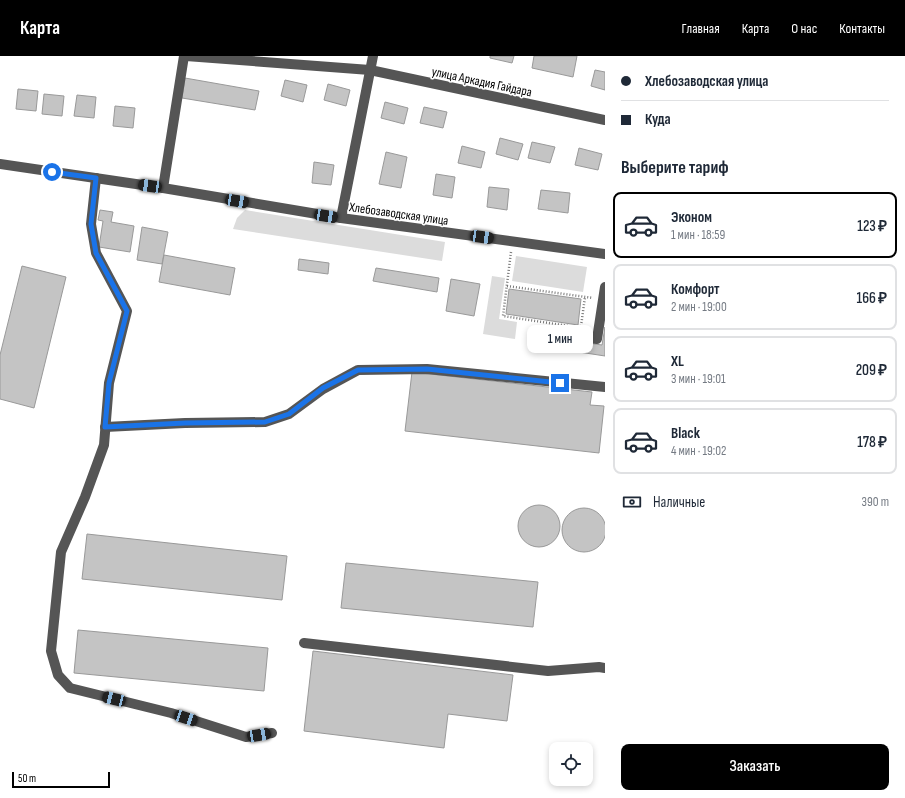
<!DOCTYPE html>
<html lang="ru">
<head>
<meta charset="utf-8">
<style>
  body { margin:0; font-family:"Sofia Sans Condensed",sans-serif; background:#f2f2f3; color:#1f2937; height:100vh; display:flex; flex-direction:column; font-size:15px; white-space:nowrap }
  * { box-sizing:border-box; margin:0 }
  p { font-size:13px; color:#747a83 }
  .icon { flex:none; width:22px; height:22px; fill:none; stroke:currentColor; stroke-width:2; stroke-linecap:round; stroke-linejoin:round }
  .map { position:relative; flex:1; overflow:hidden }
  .panel { display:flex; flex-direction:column; background:#fff; width:300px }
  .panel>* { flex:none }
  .guide { display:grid; align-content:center; height:88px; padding:0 16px; background:#fff }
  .fabs { position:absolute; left:549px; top:686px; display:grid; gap:8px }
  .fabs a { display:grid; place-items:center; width:44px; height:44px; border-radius:8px; background:#fff; box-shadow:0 2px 6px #0003; font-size:20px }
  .scale { position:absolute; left:12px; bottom:10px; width:98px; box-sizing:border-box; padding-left:4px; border:2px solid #000; border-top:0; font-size:11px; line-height:14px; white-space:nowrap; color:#000; -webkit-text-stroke:3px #fff; paint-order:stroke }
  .end { position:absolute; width:18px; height:18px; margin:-9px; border:5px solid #1a73e8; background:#fff; box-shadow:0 0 0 2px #fff }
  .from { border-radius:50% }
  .bubble { position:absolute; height:28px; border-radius:8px; background:#fff; box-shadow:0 2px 6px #0003; font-size:13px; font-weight:600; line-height:28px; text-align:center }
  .car { position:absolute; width:12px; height:24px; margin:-12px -6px; border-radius:5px; box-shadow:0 0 3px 1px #0007; background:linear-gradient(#222 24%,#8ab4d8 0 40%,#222 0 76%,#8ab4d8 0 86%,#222 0) }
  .guide b { display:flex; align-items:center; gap:14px; height:38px; font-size:15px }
  .guide b+b { border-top:1px solid #e0e1e3 }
  .guide i { width:10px; height:10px; background:#1f2937 }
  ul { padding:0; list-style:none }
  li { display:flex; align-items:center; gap:12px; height:66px; margin:0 8px 6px; padding:0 8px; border:2px solid #e0e1e3; border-radius:8px }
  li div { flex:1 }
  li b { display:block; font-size:15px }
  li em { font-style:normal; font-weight:600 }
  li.selected { border-color:#000 }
  li>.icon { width:36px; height:36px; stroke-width:1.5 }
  h2 { padding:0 16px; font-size:18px; line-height:48px }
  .pay { display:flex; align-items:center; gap:10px; height:44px; padding:0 16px; font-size:15px }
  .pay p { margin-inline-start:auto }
  .cta { display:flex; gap:8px; margin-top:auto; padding:8px 16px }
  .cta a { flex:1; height:46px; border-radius:8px; background:#000; color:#fff; font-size:16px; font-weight:600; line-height:46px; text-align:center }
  header { display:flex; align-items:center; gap:24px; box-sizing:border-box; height:56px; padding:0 20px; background:#000; color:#fff }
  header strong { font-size:19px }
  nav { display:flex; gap:22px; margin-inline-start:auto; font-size:14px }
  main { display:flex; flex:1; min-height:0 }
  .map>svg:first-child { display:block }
</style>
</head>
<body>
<header>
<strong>Карта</strong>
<nav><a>Главная</a><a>Карта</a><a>О нас</a><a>Контакты</a></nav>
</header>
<main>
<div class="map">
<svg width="605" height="742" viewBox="0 0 605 742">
  <rect width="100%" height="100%" fill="#fff"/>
  <g fill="#dcdcdc">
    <path d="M245 154 445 186 442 205 233 173 237 162Z"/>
    <path d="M516 200 587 211 583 236 512 225Z"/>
    <path d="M492 220 505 222 499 263 517 266 515 283 483 278Z"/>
  </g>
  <g fill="#c4c4c4" stroke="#999">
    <path d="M490 0H514L512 7 490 2Z"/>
    <path d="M534 0H577L573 21 532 12Z"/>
    <path d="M595 14 605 16V34L591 30Z"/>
    <path d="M185 22 259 35 255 54 182 42Z"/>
    <path d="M285 24 307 29 303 46 281 40Z"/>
    <path d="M328 28 350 34 346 50 324 44Z"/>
    <path d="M18 33 38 35 36 55 16 53Z"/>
    <path d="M44 38 64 40 62 60 42 58Z"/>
    <path d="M77 39 96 41 94 62 74 60Z"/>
    <path d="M385 46 408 52 404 68 381 62Z"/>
    <path d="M115 50 135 52 133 72 113 70Z"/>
    <path d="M424 51 447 56 443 72 420 67Z"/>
    <path d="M500 82 523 88 518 104 496 98Z"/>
    <path d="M532 86 555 91 550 107 528 102Z"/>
    <path d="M462 90 485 96 481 112 458 107Z"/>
    <path d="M579 92 602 98 598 114 575 109Z"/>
    <path d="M386 96 407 101 401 132 379 128Z"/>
    <path d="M314 106 334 109 331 129 312 127Z"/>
    <path d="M436 118 455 121 452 142 433 139Z"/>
    <path d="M489 131 509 133 507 154 487 151Z"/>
    <path d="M541 134 570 137 568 157 538 153Z"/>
    <path d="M100 154 113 156 111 166 134 170 130 196 99 191 103 165 98 164Z"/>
    <path d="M142 171 168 176 162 208 137 204Z"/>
    <path d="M164 199 235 212 230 239 159 226Z"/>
    <path d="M299 203 329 207 328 218 298 214Z"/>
    <path d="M22 210 66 221 34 352 0 343V299Z"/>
    <path d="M376 212 439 222 437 236 373 225Z"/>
    <path d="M451 223 480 228 474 260 446 255Z"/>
    <path d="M509 233 581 243 578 269 506 258Z"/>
    <path d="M605 271V300L579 296 580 286 602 289Z"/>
    <path d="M412 316 592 336 590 349 604 350 599 397 405 375Z"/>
    <circle cx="539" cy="470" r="21"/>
    <circle cx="584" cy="474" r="22"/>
    <path d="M87 478 287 500 282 544 82 523Z"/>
    <path d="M346 507 538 526 533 571 341 552Z"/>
    <path d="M78 574 268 592 264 635 74 617Z"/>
    <path d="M313 595 513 619 507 665 448 658 444 692 304 675Z"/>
  </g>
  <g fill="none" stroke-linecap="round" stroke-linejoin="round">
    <g stroke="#777" stroke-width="2.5" stroke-dasharray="1 2" stroke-linecap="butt">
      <path d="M511 196 503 260 575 271"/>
      <path d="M507 230 593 242"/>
      <path d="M581 270 585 241"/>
    </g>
    <g stroke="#555" stroke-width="10">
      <path d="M186 0 370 14 605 64"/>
      <path d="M0 108 163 132 341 162 605 198"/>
      <path d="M96 122 91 168 96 197 127 255 109 327 104 389 85 441 61 496 51 595 58 619 70 632 171 657 246 681 272 677"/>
      <path d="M163 132 184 0"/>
      <path d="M341 162 373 0"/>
      <path d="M578 281 597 283 605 231"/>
      <path d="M105 371 185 367 265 366 289 358 323 333 358 314 427 313 605 331"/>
      <path d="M304 587 548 615 599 611 605 612"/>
    </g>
  </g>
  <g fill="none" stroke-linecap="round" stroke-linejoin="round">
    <path stroke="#1a73e8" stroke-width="5" d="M52 116 96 122 91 168 96 197 127 255 109 327 105 371 185 367 265 366 289 358 323 332 358 314 427 313 560 327"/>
  </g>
  <g text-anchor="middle" stroke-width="3" stroke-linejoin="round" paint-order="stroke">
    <g font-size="13" fill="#000" stroke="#fff">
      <text transform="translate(482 25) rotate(12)" y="5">улица Аркадия Гайдара</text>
      <text transform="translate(399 157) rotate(8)" y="5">Хлебозаводская улица</text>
    </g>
  </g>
</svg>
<div class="fabs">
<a><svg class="icon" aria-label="locate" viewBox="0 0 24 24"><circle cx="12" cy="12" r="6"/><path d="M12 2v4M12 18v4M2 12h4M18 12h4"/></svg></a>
</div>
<div class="scale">50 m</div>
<i class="end from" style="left:52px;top:116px"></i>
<i class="end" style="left:560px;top:327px"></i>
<div class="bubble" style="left:527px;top:269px;width:66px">1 мин</div>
<i class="car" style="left:150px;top:130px;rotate:278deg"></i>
<i class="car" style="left:237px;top:145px;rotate:100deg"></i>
<i class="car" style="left:326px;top:160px;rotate:99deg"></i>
<i class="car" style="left:482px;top:181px;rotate:98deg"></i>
<i class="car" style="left:114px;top:643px;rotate:284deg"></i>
<i class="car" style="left:186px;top:662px;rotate:108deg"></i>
<i class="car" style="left:259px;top:679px;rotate:80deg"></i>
</div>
<section class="panel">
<div class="guide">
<b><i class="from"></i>Хлебозаводская улица</b>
<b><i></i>Куда</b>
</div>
<h2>Выберите тариф</h2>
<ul>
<li class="selected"><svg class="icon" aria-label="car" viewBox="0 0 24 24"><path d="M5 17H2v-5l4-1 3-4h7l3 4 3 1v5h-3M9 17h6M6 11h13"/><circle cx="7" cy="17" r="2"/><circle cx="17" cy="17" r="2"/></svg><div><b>Эконом</b><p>1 мин · 18:59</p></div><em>123 ₽</em></li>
<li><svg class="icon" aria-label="car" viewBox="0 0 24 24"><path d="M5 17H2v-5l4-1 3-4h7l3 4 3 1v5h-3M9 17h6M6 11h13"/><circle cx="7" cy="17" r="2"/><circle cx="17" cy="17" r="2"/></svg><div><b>Комфорт</b><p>2 мин · 19:00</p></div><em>166 ₽</em></li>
<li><svg class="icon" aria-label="car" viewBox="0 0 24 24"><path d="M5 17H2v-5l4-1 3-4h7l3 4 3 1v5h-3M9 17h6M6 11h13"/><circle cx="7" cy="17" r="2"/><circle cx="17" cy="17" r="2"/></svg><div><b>XL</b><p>3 мин · 19:01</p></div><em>209 ₽</em></li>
<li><svg class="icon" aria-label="car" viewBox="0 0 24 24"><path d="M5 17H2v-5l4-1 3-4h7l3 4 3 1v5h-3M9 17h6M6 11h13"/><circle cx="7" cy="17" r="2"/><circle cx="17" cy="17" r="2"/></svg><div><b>Black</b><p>4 мин · 19:02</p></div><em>178 ₽</em></li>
</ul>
<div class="pay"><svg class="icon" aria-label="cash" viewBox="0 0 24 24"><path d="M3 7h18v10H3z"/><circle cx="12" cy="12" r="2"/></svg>Наличные<p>390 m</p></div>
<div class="cta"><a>Заказать</a></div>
</section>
</main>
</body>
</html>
